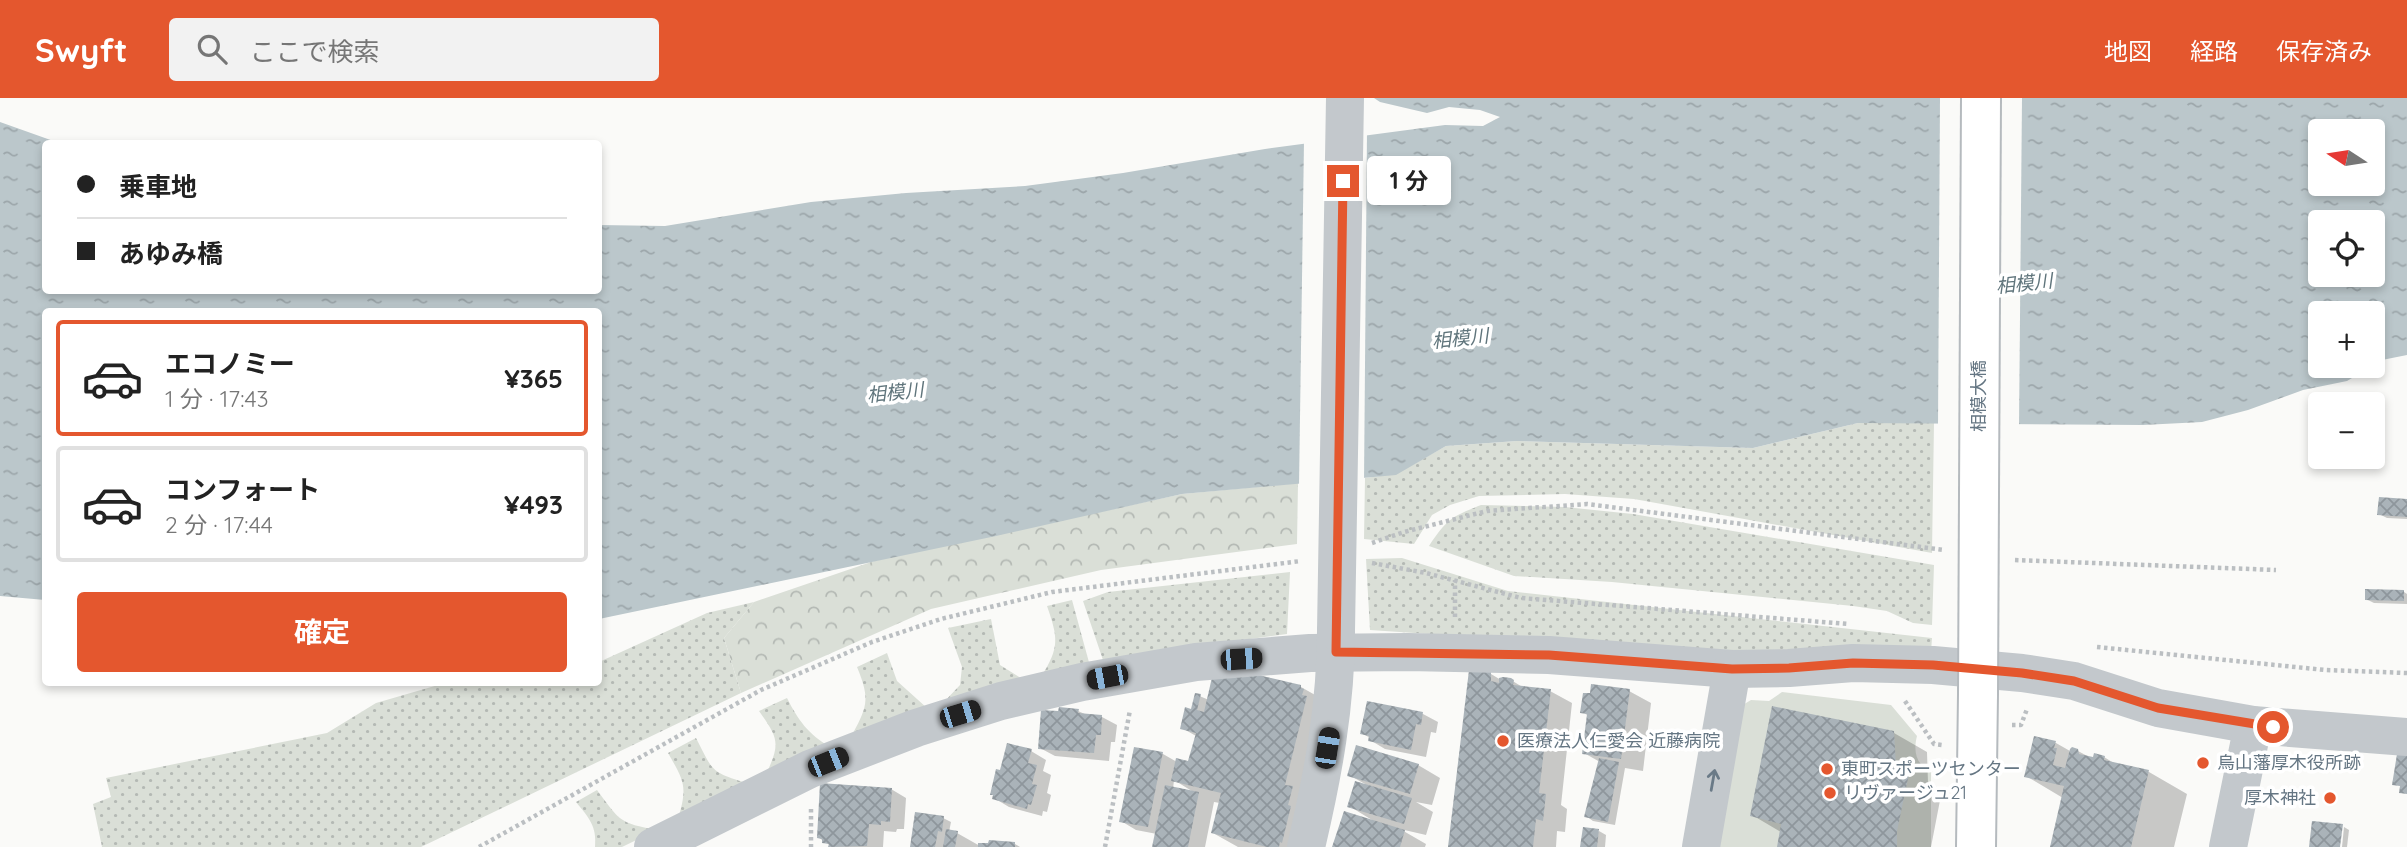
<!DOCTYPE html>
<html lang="ja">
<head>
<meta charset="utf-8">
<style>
  body { margin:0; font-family:Quicksand,"Noto Sans JP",sans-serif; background:#f2f2f2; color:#222; height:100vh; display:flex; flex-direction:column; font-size:26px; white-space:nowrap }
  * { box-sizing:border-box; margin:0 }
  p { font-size:23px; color:#767676 }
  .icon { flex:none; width:38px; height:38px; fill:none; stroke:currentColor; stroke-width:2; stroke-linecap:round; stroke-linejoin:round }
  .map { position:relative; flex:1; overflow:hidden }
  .panel { position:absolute; left:42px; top:210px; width:560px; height:378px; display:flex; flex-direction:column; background:#fff; border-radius:7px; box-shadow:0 4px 10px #0003 }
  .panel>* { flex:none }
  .top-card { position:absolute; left:42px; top:42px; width:560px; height:154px; border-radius:7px; box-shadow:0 4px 10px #0003; display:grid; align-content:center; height:154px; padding:0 35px; background:#fff }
  .needle { width:46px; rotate:282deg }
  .fabs { position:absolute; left:2308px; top:21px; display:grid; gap:14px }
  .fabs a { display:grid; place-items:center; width:77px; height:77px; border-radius:7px; background:#fff; box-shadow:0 4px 10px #0003; font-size:35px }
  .end { position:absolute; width:32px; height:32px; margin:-16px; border:9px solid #e4572e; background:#fff; box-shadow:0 0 0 4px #fff }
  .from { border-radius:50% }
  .bubble { position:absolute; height:49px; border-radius:7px; background:#fff; box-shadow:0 4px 10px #0003; font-size:23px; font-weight:700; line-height:49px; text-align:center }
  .car { position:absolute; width:21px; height:42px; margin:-21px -10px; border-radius:9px; box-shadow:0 0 5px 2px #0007; background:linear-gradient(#222 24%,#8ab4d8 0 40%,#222 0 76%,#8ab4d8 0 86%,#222 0) }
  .top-card b { display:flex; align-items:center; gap:24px; height:66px; font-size:26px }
  .top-card b+b { border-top:2px solid #e0e0e0 }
  .top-card i { width:18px; height:18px; background:#222 }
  ul { padding:12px 0 0; list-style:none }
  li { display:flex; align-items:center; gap:21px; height:116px; margin:0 14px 10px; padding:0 21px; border:4px solid #e0e0e0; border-radius:7px }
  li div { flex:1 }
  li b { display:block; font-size:26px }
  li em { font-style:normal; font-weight:700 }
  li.selected { border-color:#e4572e }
  li>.icon { width:63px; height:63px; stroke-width:1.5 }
  .cta { display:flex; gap:14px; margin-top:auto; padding:14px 35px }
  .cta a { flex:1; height:80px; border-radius:7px; background:#e4572e; color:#fff; font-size:28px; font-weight:700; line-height:80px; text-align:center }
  header { display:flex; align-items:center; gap:42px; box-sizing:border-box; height:98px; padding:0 35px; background:#e4572e; color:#fff }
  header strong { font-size:33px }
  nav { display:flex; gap:38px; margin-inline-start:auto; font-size:24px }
  .search { width:490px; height:63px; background:#f2f2f2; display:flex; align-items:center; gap:18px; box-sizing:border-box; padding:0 24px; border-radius:7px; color:#767676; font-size:26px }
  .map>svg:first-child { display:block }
</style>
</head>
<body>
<header>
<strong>Swyft</strong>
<div class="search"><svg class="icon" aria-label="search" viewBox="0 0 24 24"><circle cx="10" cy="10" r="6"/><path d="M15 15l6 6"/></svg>ここで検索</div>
<nav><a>地図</a><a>経路</a><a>保存済み</a></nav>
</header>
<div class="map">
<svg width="2407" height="749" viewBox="0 0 2407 749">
  <defs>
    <pattern id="grass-dots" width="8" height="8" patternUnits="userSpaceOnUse" patternTransform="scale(1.75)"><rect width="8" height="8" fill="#dadfd7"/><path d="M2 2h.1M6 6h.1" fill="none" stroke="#b4b9b4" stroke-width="1.8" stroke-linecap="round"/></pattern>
    <pattern id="forest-crowns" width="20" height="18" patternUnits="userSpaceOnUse" patternTransform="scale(1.75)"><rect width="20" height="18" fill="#dadfd7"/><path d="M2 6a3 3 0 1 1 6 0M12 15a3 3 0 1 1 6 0" fill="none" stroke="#b4b9b4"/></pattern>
    <pattern id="water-ripples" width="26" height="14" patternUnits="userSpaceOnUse" patternTransform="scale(1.75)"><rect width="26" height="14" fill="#bbc7cb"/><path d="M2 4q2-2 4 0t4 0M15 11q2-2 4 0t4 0" fill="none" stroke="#9ca6aa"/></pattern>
    <pattern id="building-cross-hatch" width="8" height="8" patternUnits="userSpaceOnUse" patternTransform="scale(1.75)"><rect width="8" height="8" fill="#aab3b9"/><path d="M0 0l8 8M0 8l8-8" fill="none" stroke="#8e969c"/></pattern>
  </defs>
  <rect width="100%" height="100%" fill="#fafaf8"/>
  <g fill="url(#grass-dots)">
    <path d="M1858 325H1934L1932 455 1634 401 1565 396 1479 398 1450 407 1432 417 1414 446 1364 441 1365 380 1396 376 1446 348 1517 343 1753 350Z"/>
    <path d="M1481 407 1565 409 1633 416 1934 467 1932 527 1913 525 1887 513 1853 508 1612 484 1514 478 1429 448C1447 421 1451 419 1481 407Z"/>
    <path d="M1402 460 1508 493 1932 540 1931 554 1769 559 1370 532 1366 461Z"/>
    <path d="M1290 474 1287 536 1191 549 1104 565 1083 503 1108 494Z"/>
    <path d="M1072 502 1090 568 1041 579C1060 549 1058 540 1047 508Z"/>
    <path d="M754 504 724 540 741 595 421 749H102L93 706 111 699 106 680 327 635 376 605 445 585 598 584 599 564 707 515Z"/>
    <path d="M991 521 1000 567 1027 584 943 605 960 587 962 569 948 530Z"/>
    <path d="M887 555 897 583 927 610 850 641C867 609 871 603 857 569Z"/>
    <path d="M787 600C798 622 808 636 830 649L766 676C781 645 778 640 759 613Z"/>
    <path d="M696 640C713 673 710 674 747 685L678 721C688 688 684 683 668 655Z"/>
    <path d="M597 692C620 723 619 725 657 732L622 749H595C597 728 589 720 576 704Z"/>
  </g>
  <path fill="url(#forest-crowns)" d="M1298 385 1297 446 1101 472 931 511 741 595 724 540 754 504 874 463 1182 396Z"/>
  <path fill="#dadfd7" d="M1782 594 1891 607 1917 638C1913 654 1916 667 1931 673V749H1714L1736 611 1751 602 1769 603Z"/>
  <path fill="url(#water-ripples)" fill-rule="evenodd" d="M1374 0H2407V257L2382 262 2347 283 2303 292 2248 312 2202 324 2143 327 1858 325 1753 350 1517 343 1446 348 1396 377 1182 396 996 438 599 521 598 214H46L45 502 0 498V24L59 45 46 46V192H598L599 127 665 128 811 104 906 95 1025 88 1123 75 1265 51 1445 27 1483 28 1500 19 1480 12 1449 9 1427 15 1380 4ZM2320 33H2373V86H2320ZM2320 124H2373V177H2320ZM2320 215H2373V268H2320Z"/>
  <g fill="#fafaf8">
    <path d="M1940 0H2022L2019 329H1938Z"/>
    <path d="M1367 34 1364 384 1299 389 1304 43Z"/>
  </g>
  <g fill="#0003" fill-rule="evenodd">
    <path d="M2407 403V421L2387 420 2379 416Z"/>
    <path d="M2404 494 2407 496V506L2374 505 2366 501Z"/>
    <path d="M1491 576 1501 582H1511L1524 590 1550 593 1572 605 1561 707 1567 711 1565 734 1557 733 1556 749H1450Z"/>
    <path d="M1301 589 1338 610 1322 749H1238L1213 735 1220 705 1214 704 1205 749H1154L1157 736 1136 732 1121 723 1135 651 1163 656 1177 664 1190 665 1196 638 1182 630 1193 613 1197 597 1209 602ZM1174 682 1195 695 1173 691Z"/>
    <path d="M1629 593 1651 605 1643 673 1625 670 1615 727 1593 723 1586 718 1600 664 1584 655 1589 618 1582 614Z"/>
    <path d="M1368 605 1423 616 1438 624 1436 635 1431 634 1426 659 1385 651 1370 642V640L1362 635Z"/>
    <path d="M1078 613 1087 617 1102 619 1117 627 1115 644H1111L1109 663 1055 658 1040 650Z"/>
    <path d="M1894 635 1927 654 1928 684 1942 692 1931 749H1778L1781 734 1752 717Z"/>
    <path d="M2035 640 2056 645 2070 653H2078L2091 660 2104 659 2117 667 2149 674 2187 696 2174 749H2051L2063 700 2026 678Z"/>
    <path d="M1031 653 1046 662 1043 673 1051 677 1047 695 1051 697 1047 714 1043 713 1042 718 1009 709 994 700 1001 674Z"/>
    <path d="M1418 667 1440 680 1432 707 1416 704 1433 714 1426 737 1400 731 1426 746 1425 749H1334L1372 722 1349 708 1365 686 1349 677Z"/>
    <path d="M891 691 906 700 904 731H897L896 734 884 733 883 749H832L818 739Z"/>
    <path d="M943 720 951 724 949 734 957 735 980 748 1015 746 1020 749H911Z"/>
    <path d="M2344 729 2349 732 2347 749H2342Z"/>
    <path d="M1599 733 1606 737 1605 749H1582Z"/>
  </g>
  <g fill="url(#building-cross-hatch)">
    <path d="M2379 399 2407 401V419L2377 417Z"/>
    <path d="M2365 491 2404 492V503L2365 502Z"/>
    <path d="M1229 570 1301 587V590L1304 591 1302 597 1307 598 1285 687 1293 688 1288 707 1291 708 1282 745 1280 744 1279 749H1267L1211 735 1221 695 1171 683 1176 660 1188 663 1196 635 1180 631 1185 609 1191 611 1195 595 1201 596 1197 612 1204 614 1213 575Z"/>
    <path d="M1469 572 1491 574V583L1499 585V580L1503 579 1511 580 1514 582 1513 587 1551 591 1539 695 1546 696 1543 723 1536 721 1533 749H1448Z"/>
    <path d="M1591 586 1630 591 1621 661 1582 656 1587 616 1580 615 1583 595H1590Z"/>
    <path d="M1367 603 1423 614 1421 627 1416 626 1411 652 1368 643 1369 638 1360 636Z"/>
    <path d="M1772 608 1894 633 1896 668 1910 671 1897 733V749H1777L1781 726 1750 718Z"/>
    <path d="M1059 609 1079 611 1078 615 1102 617 1101 637H1096L1094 655 1038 651 1041 612 1058 613Z"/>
    <path d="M2034 638 2056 643 2054 650H2057L2053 667 2065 670 2070 651 2072 649 2078 651 2079 656 2093 659 2094 655 2105 658 2104 662 2149 672 2131 749H2050L2064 688 2024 679Z"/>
    <path d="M1007 645 1032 651 1028 665 1037 667 1032 686 1037 687 1031 707 1028 706 1027 711 992 701 993 697H990L996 671 1000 672Z"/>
    <path d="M1356 647 1419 666 1410 696 1347 678Z"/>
    <path d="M1134 649 1163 654 1148 729 1119 724Z"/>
    <path d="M2397 656 2407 657V696L2399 695 2400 688 2392 687Z"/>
    <path d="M1599 660 1619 664 1608 724 1584 719Z"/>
    <path d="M1355 683 1412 700 1404 726 1347 709Z"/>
    <path d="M820 685 892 690 890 724 881 723V727L869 726 867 748 828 749 829 746 822 745V741L817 740Z"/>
    <path d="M1165 687 1199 694 1188 749H1152Z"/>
    <path d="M1344 713 1405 732 1400 749H1332Z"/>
    <path d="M915 714 944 718 942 734 938 733 935 749H910Z"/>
    <path d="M2312 723 2343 726 2340 749H2309Z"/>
    <path d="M1583 729 1599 731 1597 749H1580Z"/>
    <path d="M946 731 958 733 955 749H943Z"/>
    <path d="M989 742 1015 744V749H978V745H988Z"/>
  </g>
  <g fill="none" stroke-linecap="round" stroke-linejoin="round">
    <defs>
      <path id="primary" d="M1976 749 1978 596"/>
    </defs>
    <use href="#primary" stroke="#b5babe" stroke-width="42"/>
    <g stroke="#bbbfc2" stroke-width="4.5" stroke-dasharray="3.5 3.5" stroke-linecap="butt">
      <path d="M1372 445 1404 434 1487 413 1587 406 1944 452"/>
      <path d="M2015 462 2276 472"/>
      <path d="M1372 465 1426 475 1521 500 1848 526"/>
      <path d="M1455 519V482"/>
      <path d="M2097 549 2325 572 2407 575"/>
      <path d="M1905 603 1934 646 1942 647"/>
      <path d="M2012 627H2021L2027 611"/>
      <path d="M811 711V749"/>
      <path d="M479 749 761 592 872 544 941 521 1052 494 1301 463"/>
      <path d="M1105 749 1130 612"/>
    </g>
    <g stroke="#c3c8cc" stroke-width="38">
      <path d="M653 749 810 671 916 630 1001 603 1082 584 1196 564 1310 555 1408 554 1549 557 1732 571 1789 570 1853 565 1933 567 2022 575 2074 583 2158 610 2253 627 2407 639"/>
      <path d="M1701 749 1732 571"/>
      <path d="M2228 749 2253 627"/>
    </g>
    <path stroke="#c3c8cc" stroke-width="38" d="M1306 749C1323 677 1336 607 1336 533"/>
    <use href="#primary" stroke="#fff" stroke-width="38"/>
    <defs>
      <path id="primary-bridge" d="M1978 596 1981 0"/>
    </defs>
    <use href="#primary-bridge" stroke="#b5babe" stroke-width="42" stroke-linecap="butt"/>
    <path stroke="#c3c8cc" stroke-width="38" d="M1336 533 1345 0"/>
    <use href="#primary-bridge" stroke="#fff" stroke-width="38"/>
  </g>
  <defs><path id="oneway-shaft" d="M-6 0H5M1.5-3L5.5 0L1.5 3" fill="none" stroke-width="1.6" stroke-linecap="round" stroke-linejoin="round" transform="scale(1.75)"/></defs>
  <use stroke="#6a7a87" href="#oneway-shaft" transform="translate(1713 682) rotate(-80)"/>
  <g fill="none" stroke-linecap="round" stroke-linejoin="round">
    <path stroke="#e4572e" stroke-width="9" d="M1343 83 1336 554 1549 557 1732 571 1789 570 1853 565 1933 567 2022 575 2074 583 2158 610 2273 629"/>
  </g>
  <g fill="#e4572e" stroke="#fff" stroke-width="2.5">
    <circle cx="1503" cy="643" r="7"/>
    <circle cx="2203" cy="665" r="7"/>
    <circle cx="1827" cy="671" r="7"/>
    <circle cx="1830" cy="695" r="7"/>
    <circle cx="2330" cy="700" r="7"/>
  </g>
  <g text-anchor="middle" stroke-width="7" stroke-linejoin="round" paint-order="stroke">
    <g font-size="18" fill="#657683" stroke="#fff">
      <text transform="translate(1979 298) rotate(-90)" y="6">相模大橋</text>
    </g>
    <g font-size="18" fill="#657683" stroke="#fff" text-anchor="start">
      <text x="1517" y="649">医療法人仁愛会 近藤病院</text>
      <text x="2217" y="671">烏山藩厚木役所跡</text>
      <text x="1841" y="677">東町スポーツセンター</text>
      <text x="1844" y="701">リヴァージュ21</text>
      <text x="2316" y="706" text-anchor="end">厚木神社</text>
    </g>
    <g font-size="19" font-style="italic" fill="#60757c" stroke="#fff">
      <text transform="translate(2024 185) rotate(-6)" y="7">相模川</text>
      <text transform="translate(1460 240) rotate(-6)" y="7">相模川</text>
      <text transform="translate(895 294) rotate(-6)" y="7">相模川</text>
    </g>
  </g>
</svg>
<div class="fabs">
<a><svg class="needle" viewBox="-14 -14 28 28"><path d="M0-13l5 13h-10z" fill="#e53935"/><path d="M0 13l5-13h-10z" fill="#767676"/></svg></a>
<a><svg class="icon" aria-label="locate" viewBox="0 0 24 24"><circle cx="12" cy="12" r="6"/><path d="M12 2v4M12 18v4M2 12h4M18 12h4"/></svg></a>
<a>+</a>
<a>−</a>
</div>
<i class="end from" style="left:2273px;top:629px"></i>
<i class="end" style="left:1343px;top:83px"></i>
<div class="bubble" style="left:1367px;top:58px;width:84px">1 分</div>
<i class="car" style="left:1241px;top:561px;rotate:86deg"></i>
<i class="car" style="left:1107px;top:579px;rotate:259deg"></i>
<i class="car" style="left:960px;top:616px;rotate:73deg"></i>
<i class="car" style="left:1327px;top:650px;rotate:9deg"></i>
<i class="car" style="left:828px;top:664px;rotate:68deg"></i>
<div class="top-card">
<b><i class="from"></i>乗車地</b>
<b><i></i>あゆみ橋</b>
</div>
<section class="panel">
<ul>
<li class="selected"><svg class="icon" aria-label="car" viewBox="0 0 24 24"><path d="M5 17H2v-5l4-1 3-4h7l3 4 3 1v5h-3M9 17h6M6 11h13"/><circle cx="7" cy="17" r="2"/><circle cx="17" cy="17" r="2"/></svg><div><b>エコノミー</b><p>1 分 · 17:43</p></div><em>¥365</em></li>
<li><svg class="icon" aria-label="car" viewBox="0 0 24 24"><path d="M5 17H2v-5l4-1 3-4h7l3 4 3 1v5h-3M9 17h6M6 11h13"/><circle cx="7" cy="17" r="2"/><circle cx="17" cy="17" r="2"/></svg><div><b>コンフォート</b><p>2 分 · 17:44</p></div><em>¥493</em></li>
</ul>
<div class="cta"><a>確定</a></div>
</section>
</div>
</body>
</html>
